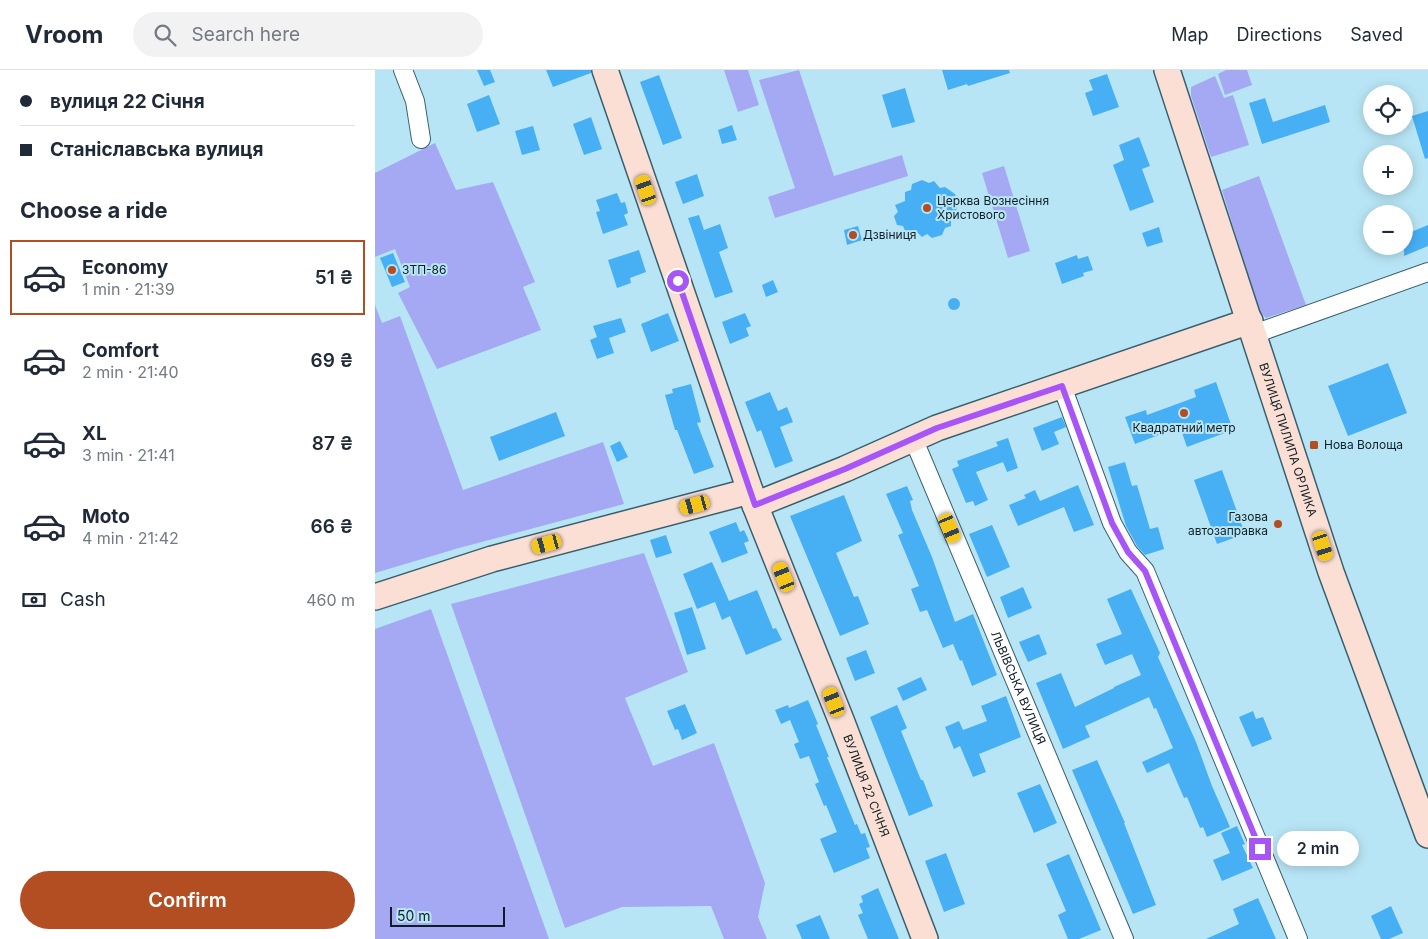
<!DOCTYPE html>
<html lang="en">
<head>
<meta charset="utf-8">
<style>
  body { margin:0; font-family:Inter,sans-serif; background:#f2f2f3; color:#1f2937; height:100vh; display:flex; flex-direction:column; font-size:19px; white-space:nowrap }
  * { box-sizing:border-box; margin:0 }
  p { font-size:16px; color:#747a83 }
  .icon { flex:none; width:28px; height:28px; fill:none; stroke:currentColor; stroke-width:2; stroke-linecap:round; stroke-linejoin:round }
  .map { position:relative; flex:1; overflow:hidden }
  .sheet { display:flex; flex-direction:column; background:#fff; width:375px }
  .sheet>* { flex:none }
  .guide { display:grid; align-content:center; height:110px; padding:0 20px; background:#fff }
  .fabs { position:absolute; left:988px; top:15px; display:grid; gap:10px }
  .fabs a { display:grid; place-items:center; width:50px; height:50px; border-radius:50%; background:#fff; box-shadow:0 2px 12px #0003; font-size:25px }
  .scale { position:absolute; left:15px; bottom:12px; width:115px; box-sizing:border-box; padding-left:5px; border:2px solid #0d1f25; border-top:0; font-size:14px; line-height:18px; white-space:nowrap; color:#0d1f25; -webkit-text-stroke:4px #b8e5f5; paint-order:stroke }
  .end { position:absolute; width:22px; height:22px; margin:-11px; border:6px solid #a855f7; background:#fff; box-shadow:0 0 0 2px #fff }
  .from { border-radius:50% }
  .bubble { position:absolute; height:35px; border-radius:18px; background:#fff; box-shadow:0 2px 12px #0003; font-size:16px; font-weight:600; line-height:35px; text-align:center }
  .car { position:absolute; width:15px; height:30px; margin:-15px -8px; border-radius:6px; box-shadow:0 0 4px 1px #0007; background:linear-gradient(#f5c518 24%,#345 0 40%,#f5c518 0 76%,#345 0 86%,#f5c518 0) }
  .guide b { display:flex; align-items:center; gap:18px; height:48px; font-size:19px }
  .guide b+b { border-top:1px solid #e0e1e3 }
  .guide i { width:12px; height:12px; background:#1f2937 }
  ul { padding:0; list-style:none }
  li { display:flex; align-items:center; gap:15px; height:75px; margin:0 10px 8px; padding:0 10px; border:2px solid transparent; border-radius:0px }
  li div { flex:1 }
  li b { display:block; font-size:19px }
  li em { font-style:normal; font-weight:600 }
  li.on { border-color:#b34d22 }
  li>.icon { width:45px; height:45px; stroke-width:1.5 }
  h2 { padding:0 20px; font-size:22px; line-height:60px }
  .pay { display:flex; align-items:center; gap:12px; height:55px; padding:0 20px; font-size:19px }
  .pay p { margin-inline-start:auto }
  .primary-button { display:flex; gap:10px; margin-top:auto; padding:10px 20px }
  .primary-button a { flex:1; height:58px; border-radius:30px; background:#b34d22; color:#fff; font-size:20px; font-weight:600; line-height:58px; text-align:center }
  header { display:flex; align-items:center; gap:30px; box-sizing:border-box; height:70px; padding:0 25px; background:#fff; border-bottom:1px solid #e0e1e3 }
  header strong { font-size:24px }
  nav { display:flex; gap:28px; margin-inline-start:auto; font-size:18px }
  .search { width:350px; height:45px; background:#f2f2f3; display:flex; align-items:center; gap:12px; box-sizing:border-box; padding:0 18px; border-radius:28px; color:#747a83; font-size:19px }
  main { display:flex; flex:1; min-height:0 }
  .map>svg:first-child { display:block }
</style>
</head>
<body>
<header>
<strong>Vroom</strong>
<div class="search"><svg class="icon" aria-label="search" viewBox="0 0 24 24"><circle cx="10" cy="10" r="6"/><path d="M15 15l6 6"/></svg>Search here</div>
<nav><a>Map</a><a>Directions</a><a>Saved</a></nav>
</header>
<main>
<section class="sheet">
<div class="guide">
<b><i class="from"></i>вулиця 22 Січня</b>
<b><i></i>Станіславська вулиця</b>
</div>
<h2>Choose a ride</h2>
<ul>
<li class="on"><svg class="icon" aria-label="car" viewBox="0 0 24 24"><path d="M5 17H2v-5l4-1 3-4h7l3 4 3 1v5h-3M9 17h6M6 11h13"/><circle cx="7" cy="17" r="2"/><circle cx="17" cy="17" r="2"/></svg><div><b>Economy</b><p>1 min · 21:39</p></div><em>51 ₴</em></li>
<li><svg class="icon" aria-label="car" viewBox="0 0 24 24"><path d="M5 17H2v-5l4-1 3-4h7l3 4 3 1v5h-3M9 17h6M6 11h13"/><circle cx="7" cy="17" r="2"/><circle cx="17" cy="17" r="2"/></svg><div><b>Comfort</b><p>2 min · 21:40</p></div><em>69 ₴</em></li>
<li><svg class="icon" aria-label="car" viewBox="0 0 24 24"><path d="M5 17H2v-5l4-1 3-4h7l3 4 3 1v5h-3M9 17h6M6 11h13"/><circle cx="7" cy="17" r="2"/><circle cx="17" cy="17" r="2"/></svg><div><b>XL</b><p>3 min · 21:41</p></div><em>87 ₴</em></li>
<li><svg class="icon" aria-label="car" viewBox="0 0 24 24"><path d="M5 17H2v-5l4-1 3-4h7l3 4 3 1v5h-3M9 17h6M6 11h13"/><circle cx="7" cy="17" r="2"/><circle cx="17" cy="17" r="2"/></svg><div><b>Moto</b><p>4 min · 21:42</p></div><em>66 ₴</em></li>
</ul>
<div class="pay"><svg class="icon" aria-label="cash" viewBox="0 0 24 24"><path d="M3 7h18v10H3z"/><circle cx="12" cy="12" r="2"/></svg>Cash<p>460 m</p></div>
<div class="primary-button"><a>Confirm</a></div>
</section>
<div class="map">
<svg width="1053" height="869" viewBox="0 0 1053 869">
  <rect width="100%" height="100%" fill="#b8e5f5"/>
  <g fill="#a5a9f4">
    <path d="M349 0H373L384 35 363 42Z"/>
    <path d="M424 0 459 106 527 85 533 106 400 148 393 127 420 118 384 10Z"/>
    <path d="M851 0H872L877 15 850 25 843 4Z"/>
    <path d="M840 6 849 28 858 25 874 75 836 87 816 26V17Z"/>
    <path d="M60 73 81 120 118 112 160 212 148 217 166 260 62 299 23 223 35 217 20 179 0 187V103Z"/>
    <path d="M629 96 655 181 633 188 607 103Z"/>
    <path d="M884 106 931 235 891 248 884 241 847 120Z"/>
    <path d="M0 235 7 253 25 246 88 420 228 372 249 434 84 478 0 503Z"/>
    <path d="M269 483 313 602 250 628 278 696 339 673 390 813 383 847 392 869H349L336 836 247 837 190 858 76 534Z"/>
    <path d="M56 539 174 869H0V559Z"/>
  </g>
  <g fill="#47b0f4">
    <path d="M102 0H115L120 12 109 16Z"/>
    <path d="M171 0H216V3L178 17Z"/>
    <path d="M567 0H634L635 3 593 16 592 14 573 20Z"/>
    <path d="M732 4 744 37 718 46 710 23 718 20 714 10Z"/>
    <path d="M284 5 307 68 288 75 265 12Z"/>
    <path d="M530 18 540 52 517 58 507 25Z"/>
    <path d="M114 25 125 54 102 62 92 34Z"/>
    <path d="M890 28 898 52 950 35 955 52 887 74 874 33Z"/>
    <path d="M1053 41V88L1050 89 1037 46Z"/>
    <path d="M216 47 227 79 209 85 198 54Z"/>
    <path d="M357 55 362 70 347 74 343 60Z"/>
    <path d="M158 56 165 80 147 85 140 61Z"/>
    <path d="M764 67 775 96 767 99 779 132 755 141 738 95 749 90 744 75Z"/>
    <path d="M322 104 329 126 308 134 300 112Z"/>
    <path d="M547 110 554 113 559 111 565 118 570 117 580 124 583 133 580 145 576 147V156L570 158 567 165 557 168 552 164 547 167 540 160 531 163 528 156 522 155 519 146 523 142 520 135 530 131V122L536 120 537 114Z"/>
    <path d="M242 123 246 133 250 132 253 143 249 145 253 155 228 164 221 142 225 141 221 130Z"/>
    <path d="M324 145 329 160 345 154 353 178 344 182 358 222 340 228 313 148Z"/>
    <path d="M1053 155V176L1029 186V165Z"/>
    <path d="M483 156 487 170 472 175 469 160Z"/>
    <path d="M784 157 788 172 772 177 767 163Z"/>
    <path d="M264 180 271 202 255 208 256 213 242 218 233 190Z"/>
    <path d="M18 183 30 212 17 217 5 188Z"/>
    <path d="M702 185 703 189 713 186 718 200 708 203 709 206 687 214 680 193Z"/>
    <path d="M398 210 403 222 391 227 387 215Z"/>
    <circle cx="579" cy="234" r="6"/>
    <path d="M293 243 304 271 276 282 266 254Z"/>
    <path d="M370 243 376 256 371 258 374 266 355 274 347 252Z"/>
    <path d="M246 248 251 262 234 268 239 283 222 289 215 270 222 267 218 256Z"/>
    <path d="M1013 293 1032 343 973 366 953 316Z"/>
    <path d="M841 312 858 360 812 377 805 357 760 374 750 347 771 340 772 345 821 327 819 320Z"/>
    <path d="M316 314 326 352 322 353 339 397 319 404 302 360H300L290 325 298 323 297 319Z"/>
    <path d="M395 322 403 341 412 337 418 352 405 357 418 391 400 398 386 360 382 362 370 332Z"/>
    <path d="M181 342 190 366 124 391 115 367Z"/>
    <path d="M687 347 691 357 679 362 684 374 667 381 658 358Z"/>
    <path d="M633 368 643 398 632 402 628 392 601 402 613 430 600 436 598 431 591 433 577 399 584 396 582 391 623 376 621 372Z"/>
    <path d="M245 371 253 387 242 392 235 376Z"/>
    <path d="M750 392 757 416 762 415 775 459 783 457 789 479 770 485 762 476 751 456 733 397Z"/>
    <path d="M847 400 870 464 842 474 819 410Z"/>
    <path d="M703 415 719 455 699 462 689 437 643 456 634 435 651 428 649 425 660 420 665 431Z"/>
    <path d="M532 416 538 430 535 431 537 440 557 487 580 552 598 544 622 605 597 616 587 590 585 591 578 574 568 578 552 540 545 542 536 519 544 516 523 465 528 463 511 424Z"/>
    <path d="M469 425 487 471 461 483 479 527 483 526 494 554 465 566 415 446Z"/>
    <path d="M361 452 365 462 369 460 374 471 369 473 373 483 347 493 334 462Z"/>
    <path d="M617 455 635 497 612 507 594 464Z"/>
    <path d="M291 465 297 483 281 488 275 470Z"/>
    <path d="M337 492 354 531 382 520 398 559 401 558 407 570 371 585 355 546 347 550 340 532 322 539 308 504Z"/>
    <path d="M648 517 657 538 633 548 625 527Z"/>
    <path d="M756 519 785 583 783 587 821 672 837 716 855 757 832 767 828 757 825 758 812 727 809 728 794 693 772 703 767 692 798 678 781 638 779 639 774 627 710 656 715 667 688 679 661 613 686 603 700 637 739 618V617L766 605 757 584 730 595 721 574 747 564 732 529Z"/>
    <path d="M317 537 331 579 312 585 299 543Z"/>
    <path d="M664 564 672 584 653 592 644 572Z"/>
    <path d="M491 580 500 603 480 611 471 588Z"/>
    <path d="M546 607 552 620 528 631 522 618Z"/>
    <path d="M631 626 646 667 604 684 611 702 598 707 585 676 579 679 570 657 584 651 588 660 612 651 606 636Z"/>
    <path d="M433 630 443 654 441 655 454 687H452L480 755 482 754 486 764 490 763 495 777 491 778 495 788 459 803 445 769 462 762 451 735 449 736 440 714 444 712 434 686 425 689 419 674 424 672 415 650 406 654 400 640 413 635 414 638Z"/>
    <path d="M310 634 322 663 307 670 303 659 300 660 292 641Z"/>
    <path d="M522 635 532 658 526 661 546 710H548L558 736 534 746 495 647Z"/>
    <path d="M878 641 881 649 888 647 897 669 877 677 864 647Z"/>
    <path d="M722 690 750 753H749L781 835 758 844 697 700Z"/>
    <path d="M665 714 682 753 659 763 642 723Z"/>
    <path d="M862 756 870 774 867 775 878 798 847 811 838 790 855 783 846 763Z"/>
    <path d="M571 783 590 834 569 842 550 791Z"/>
    <path d="M694 784 726 860 704 869H693L683 845 691 841 671 794Z"/>
    <path d="M503 818 524 869H493L483 845 488 843 484 834 488 832 486 826Z"/>
    <path d="M883 828 901 869H831L864 854 858 839Z"/>
    <path d="M1016 836 1028 863 1014 869H1006L996 846Z"/>
    <path d="M445 845 455 869H427L421 855Z"/>
  </g>
  <g fill="none" stroke-linecap="round" stroke-linejoin="round">
    <defs>
      <g id="street">
        <path d="M28 0 40 31 46 69"/>
        <path d="M879 264 1053 202"/>
        <path d="M687 316 737 453 753 482 770 501 923 869"/>
        <path id="s1" d="M538 368 749 869"/>
      </g>
      <g id="secondary">
        <path id="s2" d="M230 0 380 435 466 650 550 869"/>
        <path id="s3" d="M792 0 956 502 1053 765"/>
        <path d="M380 435 470 399 562 358 875 251"/>
        <path d="M0 527 117 489 375 421"/>
      </g>
    </defs>
    <use href="#street" stroke="#37606e" stroke-width="20"/>
    <use href="#secondary" stroke="#37606e" stroke-width="28"/>
    <use href="#street" stroke="#fff" stroke-width="18"/>
    <use href="#secondary" stroke="#fcdfd4" stroke-width="25"/>
  </g>
  <g fill="none" stroke-linecap="round" stroke-linejoin="round">
    <path stroke="#a855f7" stroke-width="6" d="M303 211 380 435 470 399 562 358 687 316 737 453 753 482 770 501 885 779"/>
  </g>
  <g fill="#b34d22" stroke="#b8e5f5" stroke-width="2">
    <circle cx="552" cy="138" r="5"/>
    <circle cx="478" cy="165" r="5"/>
    <circle cx="17" cy="200" r="5"/>
    <circle cx="809" cy="343" r="5"/>
    <rect x="934" y="370" width="10" height="10" rx="2.5"/>
    <circle cx="903" cy="454" r="5"/>
  </g>
  <g text-anchor="middle" stroke-width="4" stroke-linejoin="round" paint-order="stroke">
    <g font-size="12" fill="#0d1f25" stroke="#b8e5f5" text-anchor="start">
      <text x="562" y="135">Церква Вознесіння<tspan x="562" dy="14">Христового</tspan></text>
      <text x="488" y="169">Дзвіниця</text>
      <text x="27" y="204">ЗТП-86</text>
      <text x="809" y="362" text-anchor="middle">Квадратний метр</text>
      <text x="949" y="379">Нова Волоща</text>
      <text x="893" y="451" text-anchor="end">Газова<tspan x="893" dy="14">автозаправка</tspan></text>
    </g>
    <g font-size="12" fill="#0d1f25" stroke="#b8e5f5">
      <text dy="4" stroke="none"><textPath href="#s3" startOffset="389">ВУЛИЦЯ ПИЛИПА ОРЛИКА</textPath></text>
      <text dy="4" stroke="none"><textPath href="#s1" startOffset="271">ЛЬВІВСЬКА ВУЛИЦЯ</textPath></text>
      <text dy="4" stroke="none"><textPath href="#s2" startOffset="762">ВУЛИЦЯ 22 СІЧНЯ</textPath></text>
    </g>
  </g>
</svg>
<div class="fabs">
<a><svg class="icon" aria-label="locate" viewBox="0 0 24 24"><circle cx="12" cy="12" r="6"/><path d="M12 2v4M12 18v4M2 12h4M18 12h4"/></svg></a>
<a>+</a>
<a>−</a>
</div>
<div class="scale">50 m</div>
<i class="end from" style="left:303px;top:211px"></i>
<i class="end" style="left:885px;top:779px"></i>
<div class="bubble" style="left:902px;top:761px;width:82px">2 min</div>
<i class="car" style="left:271px;top:120px;rotate:341deg"></i>
<i class="car" style="left:320px;top:435px;rotate:255deg"></i>
<i class="car" style="left:575px;top:458px;rotate:157deg"></i>
<i class="car" style="left:172px;top:474px;rotate:255deg"></i>
<i class="car" style="left:948px;top:476px;rotate:162deg"></i>
<i class="car" style="left:409px;top:507px;rotate:338deg"></i>
<i class="car" style="left:459px;top:632px;rotate:338deg"></i>
</div>
</main>
</body>
</html>
